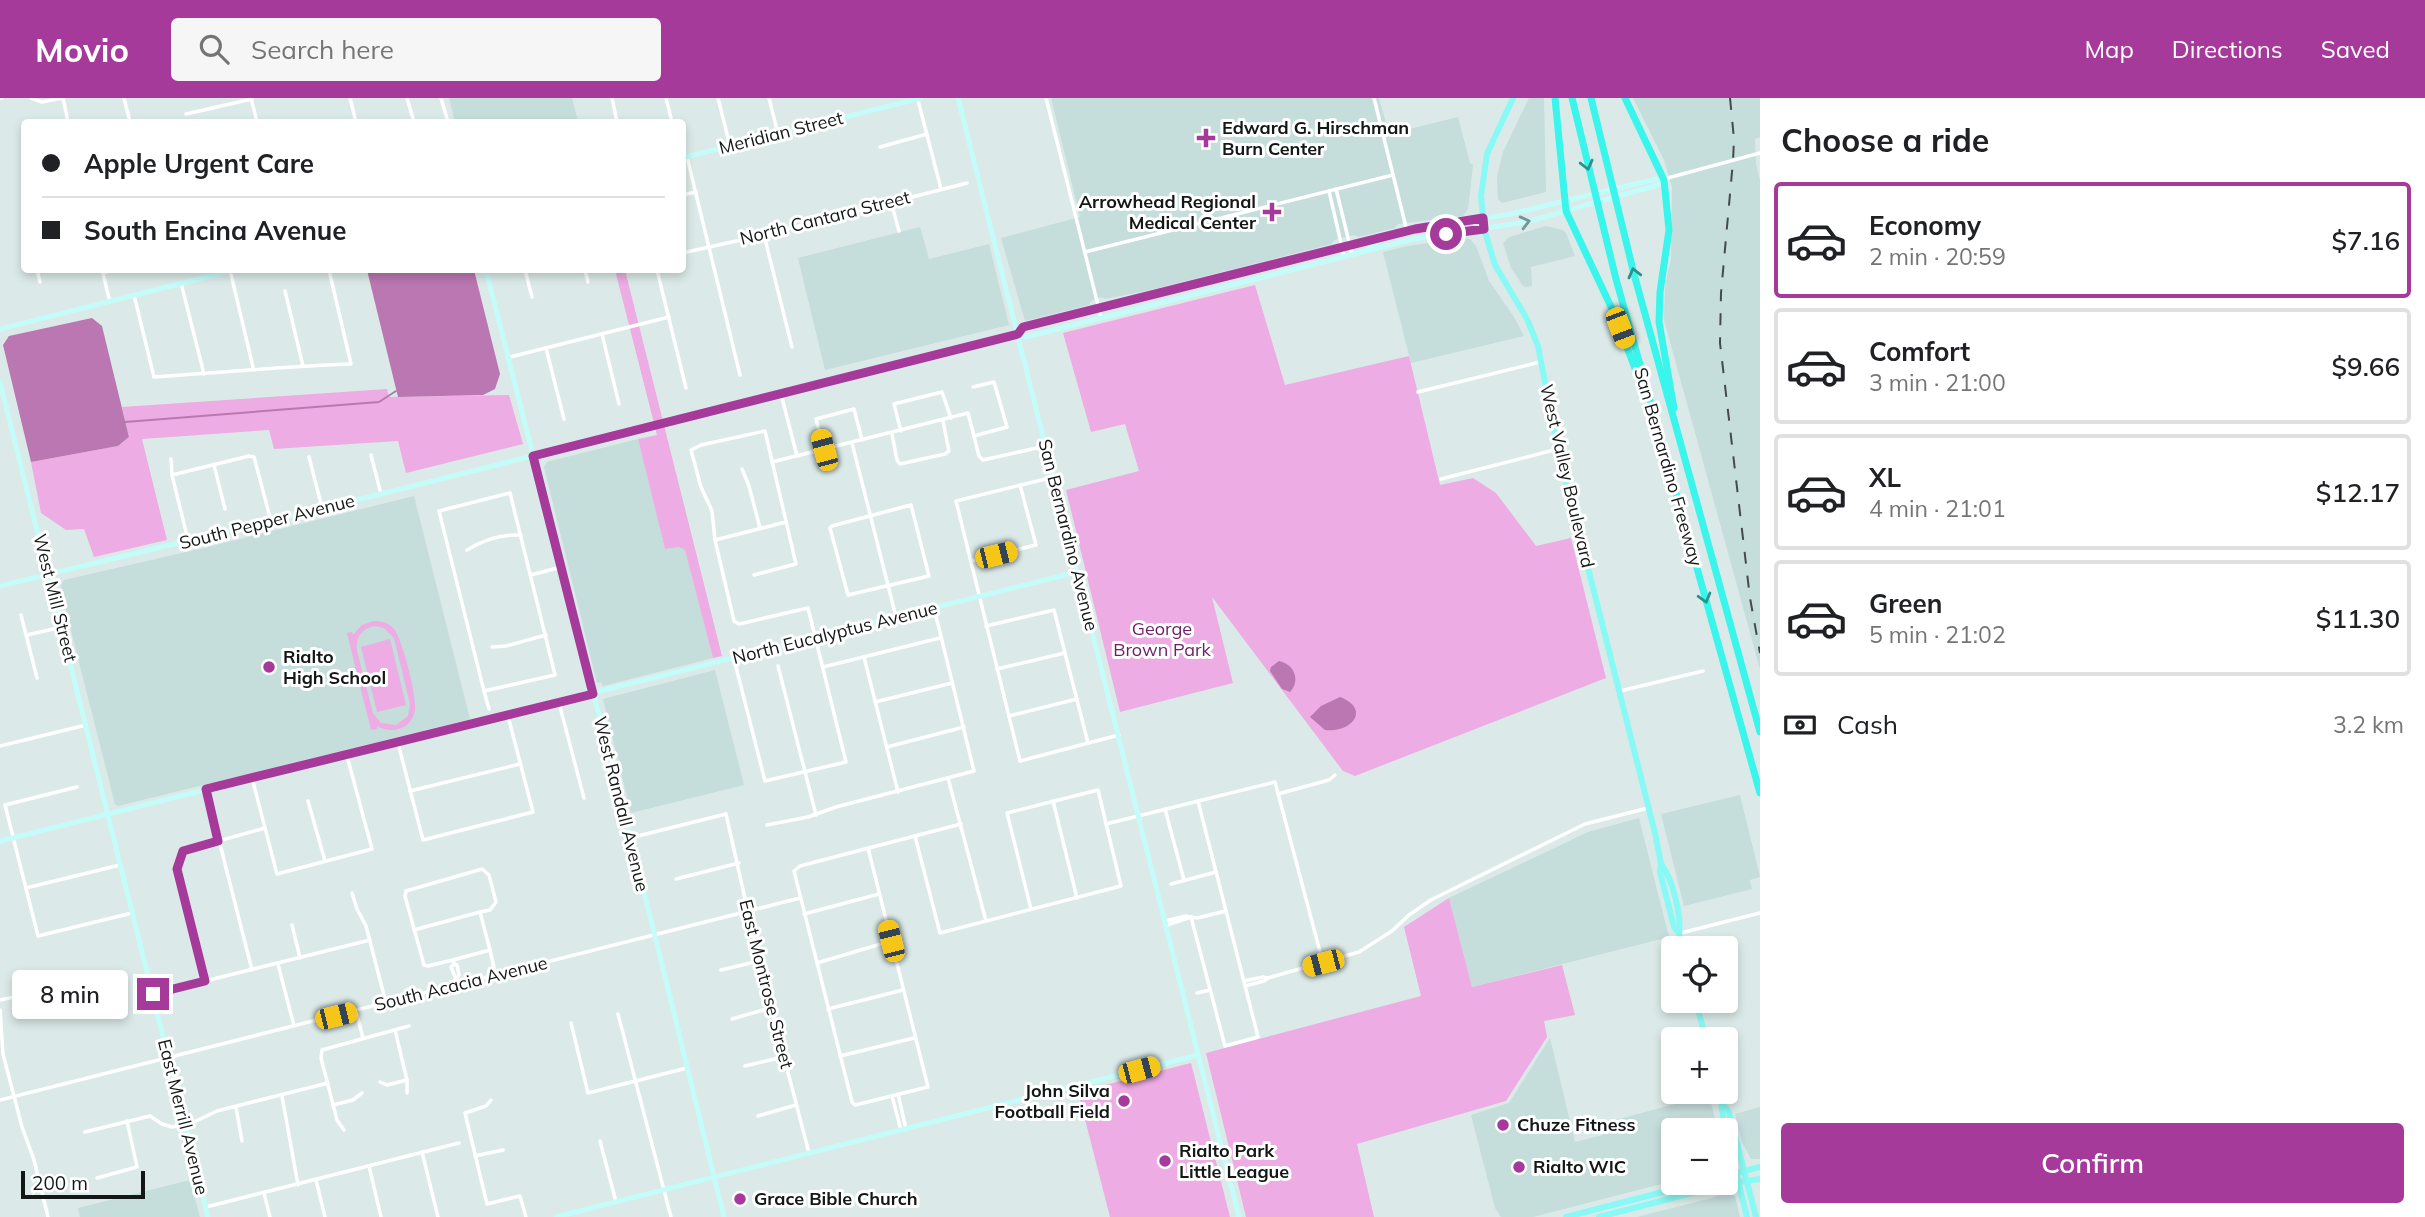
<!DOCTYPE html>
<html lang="en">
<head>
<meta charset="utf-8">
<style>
  body { margin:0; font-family:Mulish,sans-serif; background:#f6f6f6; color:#202124; height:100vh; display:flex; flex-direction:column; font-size:26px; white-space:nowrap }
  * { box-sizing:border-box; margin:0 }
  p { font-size:23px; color:#757577 }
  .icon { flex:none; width:38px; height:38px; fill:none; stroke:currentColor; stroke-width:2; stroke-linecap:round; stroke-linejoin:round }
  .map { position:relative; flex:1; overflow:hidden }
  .details { display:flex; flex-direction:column; background:#fff; width:665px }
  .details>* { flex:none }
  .banner { position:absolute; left:21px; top:21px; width:665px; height:154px; border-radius:7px; box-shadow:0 4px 10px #0003; display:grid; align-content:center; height:154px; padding:0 21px; background:#fff }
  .controls { position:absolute; left:1661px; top:838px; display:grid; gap:14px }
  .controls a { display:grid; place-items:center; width:77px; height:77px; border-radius:7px; background:#fff; box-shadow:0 4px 10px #0003; font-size:35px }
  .scale { position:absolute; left:21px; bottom:18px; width:124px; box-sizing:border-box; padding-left:7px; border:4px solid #131817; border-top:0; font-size:19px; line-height:24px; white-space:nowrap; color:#131817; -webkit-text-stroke:5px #fff; paint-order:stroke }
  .end { position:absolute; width:32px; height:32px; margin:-16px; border:9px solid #a53a9b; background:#fff; box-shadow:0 0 0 4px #fff }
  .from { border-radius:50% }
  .bubble { position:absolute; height:49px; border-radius:7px; background:#fff; box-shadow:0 4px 10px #0003; font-size:23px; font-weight:600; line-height:49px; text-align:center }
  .car { position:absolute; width:21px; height:42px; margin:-21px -10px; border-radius:9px; box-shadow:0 0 5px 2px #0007; background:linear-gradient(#f5c518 24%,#345 0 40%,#f5c518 0 76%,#345 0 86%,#f5c518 0) }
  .banner b { display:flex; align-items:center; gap:24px; height:66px; font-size:26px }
  .banner b+b { border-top:2px solid #e0e0e0 }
  .banner i { width:18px; height:18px; background:#202124 }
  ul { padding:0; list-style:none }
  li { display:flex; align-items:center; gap:21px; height:116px; margin:0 14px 10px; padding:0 7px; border:4px solid #e0e0e0; border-radius:7px }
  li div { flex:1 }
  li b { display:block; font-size:26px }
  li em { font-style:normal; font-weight:600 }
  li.on { border-color:#a53a9b }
  li>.icon { width:63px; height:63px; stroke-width:1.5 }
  h2 { padding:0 21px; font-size:32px; line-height:84px }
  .pay { display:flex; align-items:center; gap:18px; height:77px; padding:0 21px; font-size:26px }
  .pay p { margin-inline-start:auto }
  .button { display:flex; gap:14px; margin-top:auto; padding:14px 21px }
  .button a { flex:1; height:80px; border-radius:7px; background:#a53a9b; color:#fff; font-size:28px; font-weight:600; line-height:80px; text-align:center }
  header { display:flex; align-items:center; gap:42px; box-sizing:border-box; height:98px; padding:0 35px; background:#a53a9b; color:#fff }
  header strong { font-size:33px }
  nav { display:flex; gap:38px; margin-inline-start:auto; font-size:24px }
  .search { width:490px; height:63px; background:#f6f6f6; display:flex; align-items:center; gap:18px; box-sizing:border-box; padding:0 24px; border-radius:7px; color:#757577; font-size:26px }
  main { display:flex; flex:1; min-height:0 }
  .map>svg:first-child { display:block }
</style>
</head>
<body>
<header>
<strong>Movio</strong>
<div class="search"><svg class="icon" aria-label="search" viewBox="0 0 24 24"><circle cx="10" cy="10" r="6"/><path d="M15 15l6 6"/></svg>Search here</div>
<nav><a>Map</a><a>Directions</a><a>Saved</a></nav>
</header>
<main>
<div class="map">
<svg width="1760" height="1119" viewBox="0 0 1760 1119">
  <rect width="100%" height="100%" fill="#dbeae8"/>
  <g fill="#c5dddb">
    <path d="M449 0H572L578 24H455Z"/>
    <path d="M1051 0H1379L1389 36 1458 19 1470 65 1473 67 1468 111 1463 118 1398 126 1395 130 1359 139 1354 137 1334 142 1332 146 1146 193 1105 201 1101 199 1091 203 1089 207 1025 223 1001 140 1080 119Z"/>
    <path d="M1529 0H1544L1546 94 1502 105 1498 101 1497 78 1503 54Z"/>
    <path d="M1633 0H1760V39L1755 41 1756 66 1760 82V571L1664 222 1665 189 1671 160 1672 89 1664 62Z"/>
    <path d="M1546 128 1563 132 1566 135 1575 158 1531 169 1532 188 1526 189 1523 188 1511 170 1503 145 1509 139Z"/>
    <path d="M920 129 929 161 989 146 1009 227 825 272 798 160Z"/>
    <path d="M1463 140 1470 141 1476 148 1489 183 1514 219 1524 238 1411 265 1383 154 1408 148Z"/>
    <path d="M638 341 665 451 679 449 685 452 713 560 603 588 601 584 597 585 544 369 547 364Z"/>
    <path d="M414 398 470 621 118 708 115 706 67 517 61 487 64 482 208 449Z"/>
    <path d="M715 572 744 687 631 715 603 601Z"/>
    <path d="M1740 697 1760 779 1750 782 1752 791 1684 808 1661 716Z"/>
    <path d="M1639 720 1669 839 1472 889 1449 800 1588 734Z"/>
    <path d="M1550 940 1575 1044 1603 1037 1600 1026 1709 997 1718 1032H1673V1083L1533 1119H1501L1495 1110 1471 1017 1509 1005Z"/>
    <path d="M1760 1009V1061H1751L1742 1044 1735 1016Z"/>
    <path d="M190 1082 200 1119H80L78 1110Z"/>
    <path d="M1728 1094 1735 1098 1740 1119H1637L1712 1100Z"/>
  </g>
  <g fill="#edace3" fill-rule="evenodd">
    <path d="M615 172H625L722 558 713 560 685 452 679 449 665 451 638 341 657 337Z"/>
    <path d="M1255 187 1285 287 1409 258 1440 387 1473 380 1496 395 1536 448 1571 440 1606 580 1355 678 1343 673 1212 499 1233 585 1120 614 1066 392 1139 373 1125 326 1091 334 1063 235Z"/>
    <path d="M387 291 389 299 509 297 523 346 406 375 398 343 274 351 269 332 142 341 167 442 94 459 84 431 66 432 41 415 31 364 118 348 129 339 122 309Z"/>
    <path d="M374 523C382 523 389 525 394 531 402 540 417 599 415 612 412 631 392 637 377 628V631L371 632 347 535 352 534 353 537 362 527ZM374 528 384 530 394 540 410 606 408 618 396 627 381 625 373 615 357 553C355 540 361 531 374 528Z"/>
    <path d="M390 541 406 607 377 614 361 549Z"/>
    <path d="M1449 800 1472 889 1562 867 1575 917 1544 923 1547 939 1506 1003 1357 1046 1374 1119H1246L1206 955 1421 898 1404 829Z"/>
    <path d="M1191 965 1230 1119H1110L1078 994Z"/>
  </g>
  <g fill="#ba77b1">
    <path d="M367 172H474L500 276 495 291 483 297 398 299Z"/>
    <path d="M92 220 102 228 129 339 118 348 31 364 3 247 9 238Z"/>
    <path d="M1279 563C1294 566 1301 582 1290 594L1282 591 1270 573 1271 569Z"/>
    <path d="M1340 599C1371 611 1352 635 1325 632L1310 619 1321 608Z"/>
  </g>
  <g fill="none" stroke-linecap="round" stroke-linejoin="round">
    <path stroke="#ba77b1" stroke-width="2" d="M125 324 379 304 396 293"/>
    <g stroke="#fff" stroke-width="3.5">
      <path d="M0 0H2"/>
      <path d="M31 0 42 4 63 0"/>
      <path d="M63 0 68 24"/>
      <path d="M124 0 130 24"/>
      <path d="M251 0 257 24"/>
      <path d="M350 0 356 24"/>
      <path d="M407 0 414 24"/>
      <path d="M441 0 448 24"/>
      <path d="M612 0 617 24"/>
      <path d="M666 0 672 24"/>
      <path d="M718 0 730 48"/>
      <path d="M769 0 778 36"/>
      <path d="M1046 0 1101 219"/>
      <path d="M1374 0 1407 133"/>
      <path d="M918 2 941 91"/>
      <path d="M186 16 252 1"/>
      <path d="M880 49 927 36"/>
      <path d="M687 59 740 277"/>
      <path d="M1664 81 1760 55"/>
      <path d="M1336 91 1352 156"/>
      <path d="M1329 93 1344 158"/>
      <path d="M682 97 696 94"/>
      <path d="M891 104 899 133"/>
      <path d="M764 137 792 249"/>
      <path d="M1085 154 1393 77"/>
      <path d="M682 155 764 137 967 85"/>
      <path d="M37 172 40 184"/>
      <path d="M102 172 110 204"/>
      <path d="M230 172 253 269"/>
      <path d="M525 172 532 199"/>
      <path d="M585 172 588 184"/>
      <path d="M657 172 686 290"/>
      <path d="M103 175 113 172"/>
      <path d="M181 185 204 276"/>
      <path d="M285 193 303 268"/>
      <path d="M134 197 154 279C220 275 285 268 351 266L329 172"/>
      <path d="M602 236 619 306"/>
      <path d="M546 250 564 321"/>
      <path d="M510 259 669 219"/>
      <path d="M973 289 994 284 1007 329 974 338"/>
      <path d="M1418 294 1540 264"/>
      <path d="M781 296 797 358"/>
      <path d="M901 333 894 306 942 294 951 320"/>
      <path d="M892 336 897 362 900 366 945 356 949 353 943 323"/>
      <path d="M852 345 896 519"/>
      <path d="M824 352 816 321 854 311 862 342"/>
      <path d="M371 357 381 396"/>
      <path d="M309 359 322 410"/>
      <path d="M171 361 172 377 188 442"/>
      <path d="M772 364 968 315 979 358 983 362 1046 348"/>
      <path d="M214 367 225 411"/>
      <path d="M742 371 749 388 760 430"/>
      <path d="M172 377 249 358 254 359 271 423"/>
      <path d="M1054 379 956 403 1020 663 1119 637"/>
      <path d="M1441 381 1558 351"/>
      <path d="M911 407 929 478 848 497 830 430 832 428Z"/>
      <path d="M715 442 786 424"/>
      <path d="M467 452C483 442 501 436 521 437"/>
      <path d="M971 463 1036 447 1020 387"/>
      <path d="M531 477 561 469"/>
      <path d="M21 517 37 580"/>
      <path d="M986 528 1054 512 1088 645"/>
      <path d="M27 537 62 529"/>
      <path d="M492 549 506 548 546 537"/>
      <path d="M864 559 898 694"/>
      <path d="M734 561 765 683 846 664 808 510 739 526 734 523 715 442 712 413 701 389 691 352 701 347 765 333 796 466 754 477"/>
      <path d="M778 568 816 717"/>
      <path d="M823 569 940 540"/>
      <path d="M997 571 1065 555"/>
      <path d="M484 593 555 577 510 395 439 413 484 593 489 611"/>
      <path d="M1620 593 1703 573"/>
      <path d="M875 604 952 585"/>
      <path d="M559 605 584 700"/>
      <path d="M1009 618 1077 601"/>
      <path d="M398 645 423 742 533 714 508 618"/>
      <path d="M0 648 86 627"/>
      <path d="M887 649 964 629"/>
      <path d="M252 680 277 776 372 751 347 658"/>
      <path d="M948 680 986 823"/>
      <path d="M206 691 252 872"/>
      <path d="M410 693 520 666"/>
      <path d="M1278 696 1329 682 1335 677"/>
      <path d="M308 703 325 763"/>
      <path d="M1053 703 1077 800"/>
      <path d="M5 707 38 838 132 815"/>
      <path d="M5 707 77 689"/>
      <path d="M1165 711 1184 782"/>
      <path d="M1106 726 1275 684 1323 865"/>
      <path d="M767 727 808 719 836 709 974 673 934 510"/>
      <path d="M915 738 940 835 1121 788 1098 692 1007 715 1031 811"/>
      <path d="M630 740 726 716 759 863 809 1055"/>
      <path d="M868 750 928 989 855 1007 852 1004 794 773 800 768C854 754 907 740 961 726"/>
      <path d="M676 781 739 765"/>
      <path d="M1171 786 1216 774"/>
      <path d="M26 790 120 767"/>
      <path d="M352 795 357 811 366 828 386 905"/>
      <path d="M804 816 879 796"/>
      <path d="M1191 819 1225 948 1258 939 1226 813"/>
      <path d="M1165 823 1186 818 1197 820 1226 813 1198 703"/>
      <path d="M292 827 300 860"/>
      <path d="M1167 827 1191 819"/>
      <path d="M414 832 480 814"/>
      <path d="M1681 835 1760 815"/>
      <path d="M490 852 494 870"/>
      <path d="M453 862 428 868 424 867 405 798 406 793 482 771 489 777 496 804 490 812 480 814 490 852 453 862 454 866 451 869 458 886"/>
      <path d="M817 865 891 843"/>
      <path d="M278 866 294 928"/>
      <path d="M454 866 457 867 459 877 457 881"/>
      <path d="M721 872 759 863"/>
      <path d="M1268 880 1359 854 1392 833 1409 817 1431 802 1457 789 1585 726 1648 710"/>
      <path d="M205 883 177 771 183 753 265 730"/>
      <path d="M1244 883 1263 879 1268 880 1264 883 1245 888"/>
      <path d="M1197 895 1210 892"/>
      <path d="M153 896 370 842"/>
      <path d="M0 902 83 884"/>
      <path d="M828 911 903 892"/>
      <path d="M0 912 3 956 22 1029 34 1062 48 1119"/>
      <path d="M356 913 363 940"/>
      <path d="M618 916 671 1119"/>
      <path d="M732 921 770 910"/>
      <path d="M571 925 588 995 687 970"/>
      <path d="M395 932 407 982V995"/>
      <path d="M840 958 914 940"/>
      <path d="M745 968 783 959"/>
      <path d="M380 984 387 987 407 982"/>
      <path d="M898 996 906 1031"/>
      <path d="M282 998 298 1087"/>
      <path d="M892 998 901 1032"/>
      <path d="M0 1002 800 800"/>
      <path d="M491 1002 486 1008 465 1015 487 1106 520 1098 526 1119"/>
      <path d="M333 1007 353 1002 362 995"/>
      <path d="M236 1009 242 1043"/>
      <path d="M758 1018 796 1007"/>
      <path d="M344 1032 337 1022 321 960 322 952 409 928"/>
      <path d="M85 1034 150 1018 162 1026 172 1029 194 1024 217 1013 328 985"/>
      <path d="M600 1043 616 1104"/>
      <path d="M422 1054 438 1119"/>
      <path d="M475 1058 503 1052"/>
      <path d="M369 1068 381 1119"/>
      <path d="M97 1080 137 1069 127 1023"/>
      <path d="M316 1082 325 1119"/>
      <path d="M264 1095 270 1119"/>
      <path d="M206 1109 459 1045"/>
    </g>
    <g stroke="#c4fcf9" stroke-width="5">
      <path d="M958 0 1239 1119"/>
      <path d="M682 60 921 0"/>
      <path d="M1368 152 1369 150 1384 139"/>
      <path d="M486 172 655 838 724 1119"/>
      <path d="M0 231 234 172"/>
      <path d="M1018 236 1023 229 1415 131 1511 116 1656 81 1664 82"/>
      <path d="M0 284 208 1119"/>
      <path d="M0 488 381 396 1018 236 1026 239 1414 141 1526 124 1658 87 1664 82"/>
      <path d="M0 743 1077 474"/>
      <path d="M556 1119 1198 957"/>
    </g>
    <g stroke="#88f9f4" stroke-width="6">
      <path d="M1513 0 1487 56 1481 98 1484 131 1495 167 1527 221 1538 248 1558 351 1655 735 1661 766 1660 774 1674 829 1679 835 1683 850"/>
      <path d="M1661 766C1672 779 1682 819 1679 835"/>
      <path d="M1696 903 1706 942"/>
      <path d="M1719 994C1723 1007 1722 1019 1725 1032"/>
      <path d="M1722 1005 1729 1014 1756 1119"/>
      <path d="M1726 1035 1747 1119"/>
      <path d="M1726 1078 1760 1069"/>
      <path d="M1566 1119 1698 1085"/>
      <path d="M1599 1119 1727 1086 1760 1081"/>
    </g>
    <g stroke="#39f5ec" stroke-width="7">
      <path d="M1555 0 1566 113 1613 213 1638 278"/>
      <path d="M1572 0 1616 181 1760 695"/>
      <path d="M1591 0 1634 176 1760 634"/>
      <path d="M1625 0 1664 82 1669 132 1660 194 1659 224 1674 310"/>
    </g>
    <path stroke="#444b4a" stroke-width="2" stroke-dasharray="12 12" stroke-linecap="butt" d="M1730 0 1734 41 1733 63 1721 195 1720 245 1750 500 1760 555"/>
  </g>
  <defs><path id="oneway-chevron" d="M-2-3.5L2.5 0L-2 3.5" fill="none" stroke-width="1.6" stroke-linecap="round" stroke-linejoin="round" transform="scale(1.75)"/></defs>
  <g stroke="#28928c">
    <use href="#oneway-chevron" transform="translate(1587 67) rotate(76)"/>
    <use href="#oneway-chevron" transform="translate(1634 175) rotate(-104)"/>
    <use href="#oneway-chevron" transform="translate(1705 500) rotate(74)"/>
  </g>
  <use stroke="#749593" href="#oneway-chevron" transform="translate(1525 124) rotate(-14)"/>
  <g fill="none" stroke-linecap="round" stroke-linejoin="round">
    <path stroke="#a53a9b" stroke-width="9" d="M153 896 205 883 177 771 183 753 218 743 206 691 593 596 533 358 1018 236 1023 229 1415 131 1483 120 1484 131 1446 136"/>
  </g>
  <g fill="#a53a9b" stroke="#fff" stroke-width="2.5">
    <path d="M1202.5 29.5h7v7h7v7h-7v7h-7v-7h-7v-7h7z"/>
    <path d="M1268.5 103.5h7v7h7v7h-7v7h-7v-7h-7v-7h7z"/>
    <circle cx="269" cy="569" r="7"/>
    <circle cx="1124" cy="1003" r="7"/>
    <circle cx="1503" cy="1027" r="7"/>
    <circle cx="1165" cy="1063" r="7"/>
    <circle cx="1519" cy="1069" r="7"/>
    <circle cx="740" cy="1101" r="7"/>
  </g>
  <g text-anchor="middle" stroke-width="6" stroke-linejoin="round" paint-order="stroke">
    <g font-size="18" font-weight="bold" fill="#131817" stroke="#fff" text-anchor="start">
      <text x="1222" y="36">Edward G. Hirschman<tspan x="1222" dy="21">Burn Center</tspan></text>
      <text x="1256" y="110" text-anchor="end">Arrowhead Regional<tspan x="1256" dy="21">Medical Center</tspan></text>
      <text x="283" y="565">Rialto<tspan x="283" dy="21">High School</tspan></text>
      <text x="1110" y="999" text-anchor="end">John Silva<tspan x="1110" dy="21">Football Field</tspan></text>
      <text x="1517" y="1033">Chuze Fitness</text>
      <text x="1179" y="1059">Rialto Park<tspan x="1179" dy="21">Little League</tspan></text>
      <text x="1533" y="1075">Rialto WIC</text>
      <text x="754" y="1107">Grace Bible Church</text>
    </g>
    <g font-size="18" fill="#131817" stroke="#fff">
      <text transform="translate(781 35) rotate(-14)" y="6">Meridian Street</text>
      <text transform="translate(825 120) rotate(-14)" y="6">North Cantara Street</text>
      <text transform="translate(1668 369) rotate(74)" y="6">San Bernardino Freeway</text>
      <text transform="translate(1567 378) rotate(77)" y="6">West Valley Boulevard</text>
      <text transform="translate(267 424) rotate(-14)" y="6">South Pepper Avenue</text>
      <text transform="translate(1068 437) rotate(76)" y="6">San Bernardino Avenue</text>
      <text transform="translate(55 500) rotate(76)" y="6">West Mill Street</text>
      <text transform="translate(835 535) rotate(-14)" y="6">North Eucalyptus Avenue</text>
      <text transform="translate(621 706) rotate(76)" y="6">West Randall Avenue</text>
      <text transform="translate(461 886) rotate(-14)" y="6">South Acacia Avenue</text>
      <text transform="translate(766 886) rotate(76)" y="6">East Montrose Street</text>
      <text transform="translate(183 1019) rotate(76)" y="6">East Merrill Avenue</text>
    </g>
    <g font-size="18" fill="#6e1e67" stroke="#fff">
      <text x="1162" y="537">George<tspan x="1162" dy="21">Brown Park</tspan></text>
    </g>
  </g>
</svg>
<div class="controls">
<a><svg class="icon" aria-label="locate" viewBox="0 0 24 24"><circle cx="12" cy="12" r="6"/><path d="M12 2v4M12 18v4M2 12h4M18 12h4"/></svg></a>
<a>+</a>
<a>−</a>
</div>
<div class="scale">200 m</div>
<i class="end from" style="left:1446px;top:136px"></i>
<i class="end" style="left:153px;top:896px"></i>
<div class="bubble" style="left:12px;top:872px;width:116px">8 min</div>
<i class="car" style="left:1620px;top:230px;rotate:159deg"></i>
<i class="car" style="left:824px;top:352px;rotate:345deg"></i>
<i class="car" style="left:996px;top:457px;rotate:76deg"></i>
<i class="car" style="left:891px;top:843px;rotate:346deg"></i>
<i class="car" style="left:1323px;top:865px;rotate:255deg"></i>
<i class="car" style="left:336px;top:918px;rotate:76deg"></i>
<i class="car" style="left:1139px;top:972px;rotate:75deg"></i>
<div class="banner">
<b><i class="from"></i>Apple Urgent Care</b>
<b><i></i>South Encina Avenue</b>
</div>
</div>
<section class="details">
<h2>Choose a ride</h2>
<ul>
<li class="on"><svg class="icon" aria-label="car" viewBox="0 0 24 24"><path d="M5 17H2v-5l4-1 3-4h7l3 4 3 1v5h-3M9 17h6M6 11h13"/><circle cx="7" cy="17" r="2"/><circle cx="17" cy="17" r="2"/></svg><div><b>Economy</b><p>2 min · 20:59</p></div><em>$7.16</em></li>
<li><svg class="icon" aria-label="car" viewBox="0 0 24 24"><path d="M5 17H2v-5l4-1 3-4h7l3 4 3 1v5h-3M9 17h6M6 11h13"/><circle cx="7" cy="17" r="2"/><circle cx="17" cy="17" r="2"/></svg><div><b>Comfort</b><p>3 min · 21:00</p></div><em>$9.66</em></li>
<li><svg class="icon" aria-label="car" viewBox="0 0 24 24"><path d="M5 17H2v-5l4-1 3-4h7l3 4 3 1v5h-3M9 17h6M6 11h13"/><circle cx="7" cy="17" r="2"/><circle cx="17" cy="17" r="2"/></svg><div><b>XL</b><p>4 min · 21:01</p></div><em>$12.17</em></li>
<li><svg class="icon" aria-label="car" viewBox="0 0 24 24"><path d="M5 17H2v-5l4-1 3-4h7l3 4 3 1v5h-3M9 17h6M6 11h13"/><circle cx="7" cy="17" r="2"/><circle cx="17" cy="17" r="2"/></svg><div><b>Green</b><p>5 min · 21:02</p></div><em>$11.30</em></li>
</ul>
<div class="pay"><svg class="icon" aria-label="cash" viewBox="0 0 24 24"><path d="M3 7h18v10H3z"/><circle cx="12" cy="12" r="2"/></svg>Cash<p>3.2 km</p></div>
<div class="button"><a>Confirm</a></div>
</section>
</main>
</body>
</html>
